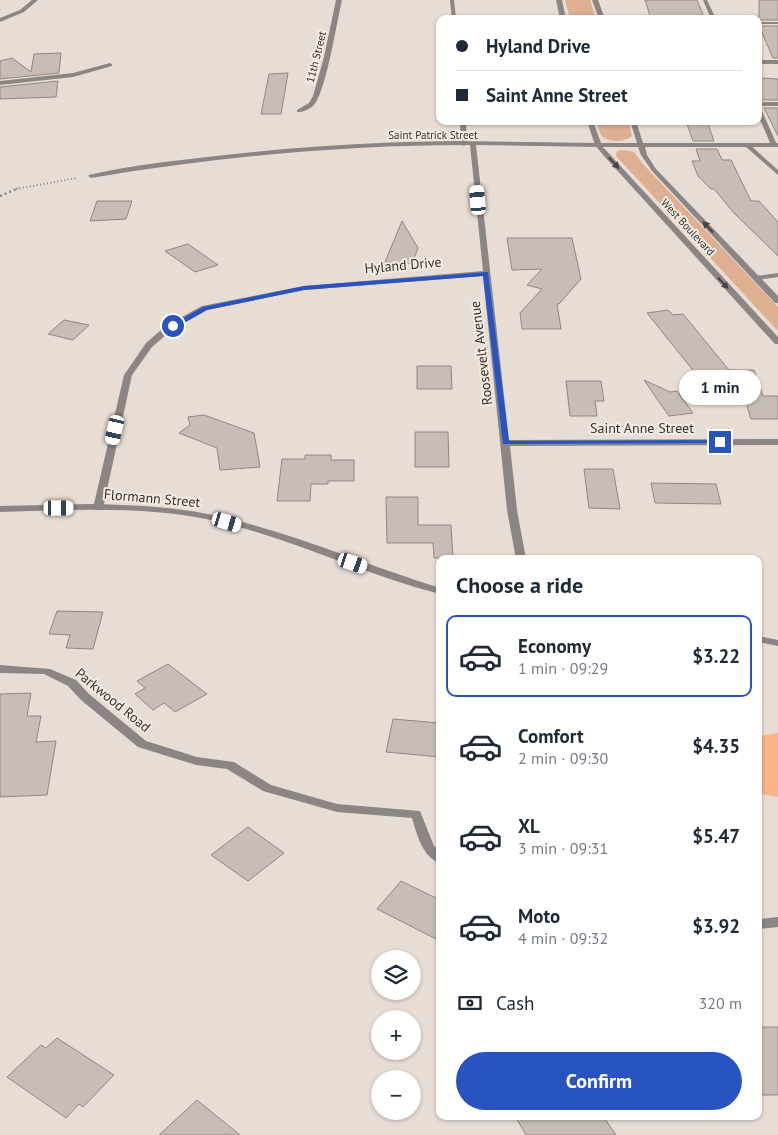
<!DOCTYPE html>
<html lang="en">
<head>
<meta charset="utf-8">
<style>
  body { margin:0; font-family:"PT Sans",sans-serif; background:#f6f6f7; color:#1f2937; height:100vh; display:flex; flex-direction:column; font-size:19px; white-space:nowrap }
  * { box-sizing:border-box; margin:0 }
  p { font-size:16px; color:#747a83 }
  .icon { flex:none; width:28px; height:28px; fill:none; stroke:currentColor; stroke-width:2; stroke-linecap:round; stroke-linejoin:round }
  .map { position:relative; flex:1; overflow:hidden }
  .details { position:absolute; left:436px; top:555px; width:326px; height:565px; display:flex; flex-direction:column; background:#fff; border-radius:10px; box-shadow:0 1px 4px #0004 }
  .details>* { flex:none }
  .hud { position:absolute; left:436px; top:15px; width:326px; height:110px; border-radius:10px; box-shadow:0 1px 4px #0004; display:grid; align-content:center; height:110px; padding:0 20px; background:#fff }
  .controls { position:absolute; left:371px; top:950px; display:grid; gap:10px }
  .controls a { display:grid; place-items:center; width:50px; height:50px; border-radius:50%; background:#fff; box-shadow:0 1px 4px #0004; font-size:25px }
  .end { position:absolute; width:22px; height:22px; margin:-11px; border:6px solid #2a53c2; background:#fff; box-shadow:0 0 0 2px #fff }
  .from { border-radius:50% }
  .bubble { position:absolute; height:35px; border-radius:18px; background:#fff; box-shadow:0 1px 4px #0004; font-size:16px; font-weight:700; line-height:35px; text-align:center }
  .car { position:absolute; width:15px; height:30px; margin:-15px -8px; border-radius:6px; box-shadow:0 0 4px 1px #0007; background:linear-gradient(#fff 24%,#345 0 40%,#fff 0 76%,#345 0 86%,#fff 0) }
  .hud b { display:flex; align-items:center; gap:18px; height:48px; font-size:19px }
  .hud b+b { border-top:1px solid #e0e1e3 }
  .hud i { width:12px; height:12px; background:#1f2937 }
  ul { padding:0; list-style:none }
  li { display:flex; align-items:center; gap:15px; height:82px; margin:0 10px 8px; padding:0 10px; border:2px solid transparent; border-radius:10px }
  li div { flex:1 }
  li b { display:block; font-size:19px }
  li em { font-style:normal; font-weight:700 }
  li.active { border-color:#2a53c2 }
  li>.icon { width:45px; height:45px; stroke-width:1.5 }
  h2 { padding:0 20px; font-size:22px; line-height:60px }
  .pay { display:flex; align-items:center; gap:12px; height:55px; padding:0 20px; font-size:19px }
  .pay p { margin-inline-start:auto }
  .cta { display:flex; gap:10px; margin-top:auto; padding:10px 20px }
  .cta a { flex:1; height:58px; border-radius:30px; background:#2a53c2; color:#fff; font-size:20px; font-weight:700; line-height:58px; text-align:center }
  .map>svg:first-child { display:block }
</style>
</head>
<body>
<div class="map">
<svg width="778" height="1135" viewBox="0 0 778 1135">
  <rect width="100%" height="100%" fill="#e8ddd5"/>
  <g fill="#deaf91">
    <path d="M565 0H590L596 19H570Z"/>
    <path d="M597 121H628L632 136C625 142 610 143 603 137 599 134 598 126 597 121Z"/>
    <path d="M623 150 634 152 643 164 778 307V331L616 156 617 151Z"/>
  </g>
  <path fill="#f8b588" d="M778 733V797L759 794V736Z"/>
  <g fill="#c8bdb6" stroke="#918780">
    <path d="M645 0H697L705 19H651Z"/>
    <rect x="759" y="0" width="19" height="20"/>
    <path d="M759 26H778V58H773Z"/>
    <path d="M61 53 59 73 0 79V61L12 58 31 72 34 54Z"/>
    <path d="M288 73 281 114H261L269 74Z"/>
    <path d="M759 78 778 79V100H760Z"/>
    <path d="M58 81 56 97 0 99V87Z"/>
    <path d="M764 108H778V136Z"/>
    <path d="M686 121H707L714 141H693Z"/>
    <path d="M696 149H717L722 160H731L751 201H759L778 222V256L734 213 714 189H711L698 176 692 161H700Z"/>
    <path d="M97 201H132L126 219 90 221Z"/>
    <path d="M402 221 418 248 412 264 385 262Z"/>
    <path d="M507 238H572L581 279 559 304H557L561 329H522L520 313 542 289 527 285 542 269 512 270Z"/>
    <path d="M188 244 218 265 195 272 165 251Z"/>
    <path d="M668 310 673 315 683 314 729 370H754L763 396H778V419H751L744 396 716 399 647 313Z"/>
    <path d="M64 320 89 325 73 340 48 334Z"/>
    <path d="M417 366H451L452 389H417Z"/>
    <path d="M644 380 670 392 677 391 693 413 669 416Z"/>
    <path d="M566 381H601L604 401H595L597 416H570Z"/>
    <path d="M204 415 254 433 260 467 220 470 217 448 179 433 190 425 188 417Z"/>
    <path d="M415 432H448L449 467H415Z"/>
    <path d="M305 455H331V460H354V481H328V484H311L310 501H277L282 459H305Z"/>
    <path d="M584 469H613L620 509 589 508Z"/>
    <path d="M651 483 716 484 721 504 655 503Z"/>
    <path d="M386 497H418V525H451L453 558H434L433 543H387Z"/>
    <path d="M57 611 103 612 93 649 66 648 70 635 49 634Z"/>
    <path d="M168 664 207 694 175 712 164 703 153 710 135 694 145 688 137 681Z"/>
    <path d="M31 693 27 716H41L36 742 56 741 47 795 0 797V694Z"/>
    <path d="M393 719 440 723V757L386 752Z"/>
    <path d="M248 827 284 853 248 881 211 855Z"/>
    <path d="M401 881 440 900V941L377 909Z"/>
    <rect x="759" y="1027" width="19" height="68"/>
    <path d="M57 1038 114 1075 83 1107 79 1104 66 1118 7 1077 41 1045 46 1048Z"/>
    <path d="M197 1100 240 1135H159Z"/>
    <path d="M515 1116H603L616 1135H526Z"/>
  </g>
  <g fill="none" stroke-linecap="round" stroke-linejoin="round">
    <path stroke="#8c847f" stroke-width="2" stroke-dasharray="1 2.5" stroke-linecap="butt" d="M16 189 77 178"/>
    <path stroke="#8c847f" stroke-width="2.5" stroke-dasharray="2 3" stroke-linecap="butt" d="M0 196 19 188"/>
    <g fill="#8b8683" fill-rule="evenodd">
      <path d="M450 0H454L456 19H452Z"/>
      <path d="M703 0H707L716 19H711Z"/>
      <rect x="759" y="22" width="19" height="2"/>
      <rect x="759" y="102" width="19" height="4"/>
      <path d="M759 109 762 111 777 145 776 146 771 145 759 117Z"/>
      <path d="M460 121H466L467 144 464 146 461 144Z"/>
      <path d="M745 144H749L778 170V175L745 146Z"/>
    </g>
    <g fill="#8b8683" fill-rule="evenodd">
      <path d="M32 0H38L24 12 0 22V18L20 10Z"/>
      <path d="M336 0H342C337 21 326 91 314 105 310 109 302 113 297 112V110L309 103 313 96 324 57Z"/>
      <rect x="759" y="60" width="19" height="4"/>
      <path d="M110 63 112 64V66L73 77 0 85V81L73 73Z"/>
      <path d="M455 141 598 143 601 145 598 147 476 145 509 440 778 439V445L510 446 517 510 526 559H516L507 510 483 276 304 290 207 310 184 323 167 334 152 347 132 375 103 508 101 510H95L93 508 124 375 146 343 161 330 178 319 202 306 304 286 483 271 470 145C343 145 216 157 91 178L88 176 89 175C122 167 156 163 190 159 278 148 367 142 455 141Z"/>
      <path d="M778 273V277L756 280 752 278 756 276Z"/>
      <path d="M0 665 50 669 76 680 89 694 146 741 197 757 234 762 271 785 337 804 420 811 434 846 440 851V863C422 857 417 834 412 818L337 812 263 791 227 769 196 765 138 747 81 700 68 686 44 674 0 673Z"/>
      <path d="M778 917V927L759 929V919Z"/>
    </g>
    <g fill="#8b8683" fill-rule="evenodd">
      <path d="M556 0H562L566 19H560Z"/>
      <path d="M592 0H598L605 19H599Z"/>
      <path d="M587 121H593L601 143H637L630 121H636L643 143H778V147H645L647 155 656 169 778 296V303H775L652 171 641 155 638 147H603L778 337V344H775L604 156 595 145Z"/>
      <path d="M93 504C136 505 177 507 218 516 294 533 366 565 440 588V594C365 575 295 540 220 522 148 505 73 510 0 512V506Z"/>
      <path d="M759 636 778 640V646L759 642Z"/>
    </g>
  </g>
  <defs><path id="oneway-solid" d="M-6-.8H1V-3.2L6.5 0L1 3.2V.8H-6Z" transform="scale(1.25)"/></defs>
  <g fill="#484340">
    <use href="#oneway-solid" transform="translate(614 163) rotate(47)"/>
    <use href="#oneway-solid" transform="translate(708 227) rotate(-133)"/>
    <use href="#oneway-solid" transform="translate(723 283) rotate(47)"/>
  </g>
  <path fill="#2a53c2" d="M488 272 509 441 720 440 723 442 722 443 503 444 483 276 304 290 207 310 175 328 169 326 203 307 304 286Z"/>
  <g text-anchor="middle" stroke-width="4" stroke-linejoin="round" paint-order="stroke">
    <g font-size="11" fill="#37322f" stroke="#f5eae2">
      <text transform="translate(316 57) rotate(-76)" y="4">11th Street</text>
      <text x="433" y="139">Saint Patrick Street</text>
      <text transform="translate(688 227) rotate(47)" y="4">West Boulevard</text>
    </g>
    <g font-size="14" fill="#37322f" stroke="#f5eae2">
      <text transform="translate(403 265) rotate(-5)" y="5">Hyland Drive</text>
      <text transform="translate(481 353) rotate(-97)" y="5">Roosevelt Avenue</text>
      <text x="642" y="433">Saint Anne Street</text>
      <text transform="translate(152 498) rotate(5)" y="5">Flormann Street</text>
      <text transform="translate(113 700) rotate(39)" y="5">Parkwood Road</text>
    </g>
  </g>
</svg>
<div class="controls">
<a><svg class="icon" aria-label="layers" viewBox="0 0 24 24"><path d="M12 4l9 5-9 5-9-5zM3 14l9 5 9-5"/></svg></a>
<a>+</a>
<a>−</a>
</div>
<i class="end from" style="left:173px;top:326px"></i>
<i class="end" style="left:720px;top:442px"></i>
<div class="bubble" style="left:679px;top:370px;width:82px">1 min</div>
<i class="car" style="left:478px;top:200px;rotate:355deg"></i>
<i class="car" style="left:115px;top:430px;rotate:193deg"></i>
<i class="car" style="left:59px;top:508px;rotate:90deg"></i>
<i class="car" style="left:227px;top:522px;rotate:107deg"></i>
<i class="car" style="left:353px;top:563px;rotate:109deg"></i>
<div class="hud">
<b><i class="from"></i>Hyland Drive</b>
<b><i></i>Saint Anne Street</b>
</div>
<section class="details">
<h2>Choose a ride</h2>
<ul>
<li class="active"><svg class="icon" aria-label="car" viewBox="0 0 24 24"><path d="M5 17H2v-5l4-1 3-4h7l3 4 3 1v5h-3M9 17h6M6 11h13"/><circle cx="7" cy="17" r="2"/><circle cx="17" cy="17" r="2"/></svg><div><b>Economy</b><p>1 min · 09:29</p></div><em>$3.22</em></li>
<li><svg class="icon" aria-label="car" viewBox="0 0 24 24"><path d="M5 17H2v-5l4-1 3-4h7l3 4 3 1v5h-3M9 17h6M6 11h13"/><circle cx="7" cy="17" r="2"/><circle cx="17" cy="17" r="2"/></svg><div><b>Comfort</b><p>2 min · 09:30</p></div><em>$4.35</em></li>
<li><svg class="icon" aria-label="car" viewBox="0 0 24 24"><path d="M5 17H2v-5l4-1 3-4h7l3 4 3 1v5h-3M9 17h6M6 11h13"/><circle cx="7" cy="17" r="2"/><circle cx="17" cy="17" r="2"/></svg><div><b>XL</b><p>3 min · 09:31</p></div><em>$5.47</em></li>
<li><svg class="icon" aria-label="car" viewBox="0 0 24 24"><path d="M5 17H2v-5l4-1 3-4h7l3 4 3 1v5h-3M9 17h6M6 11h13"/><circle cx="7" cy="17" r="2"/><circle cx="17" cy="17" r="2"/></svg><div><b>Moto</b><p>4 min · 09:32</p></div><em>$3.92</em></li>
</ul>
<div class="pay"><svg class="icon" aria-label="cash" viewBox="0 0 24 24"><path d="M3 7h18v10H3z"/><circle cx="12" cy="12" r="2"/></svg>Cash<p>320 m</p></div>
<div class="cta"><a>Confirm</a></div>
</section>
</div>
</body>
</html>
